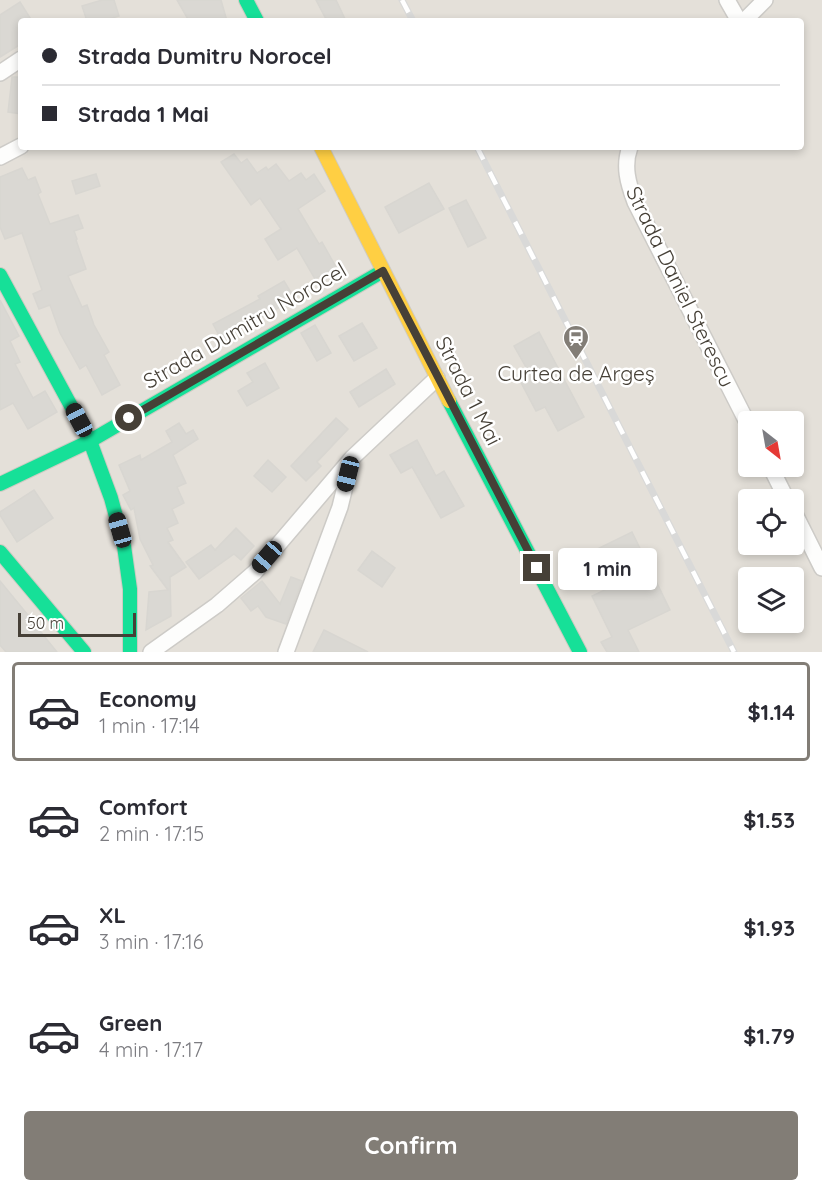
<!DOCTYPE html>
<html lang="en">
<head>
<meta charset="utf-8">
<style>
  body { margin:0; font-family:Quicksand,sans-serif; background:#f2f2f3; color:#2b2b33; height:100vh; display:flex; flex-direction:column; font-size:22px; white-space:nowrap }
  * { box-sizing:border-box; margin:0 }
  p { font-size:20px; color:#7c7c81 }
  .icon { flex:none; width:33px; height:33px; fill:none; stroke:currentColor; stroke-width:2; stroke-linecap:round; stroke-linejoin:round }
  .map { position:relative; height:652px; overflow:hidden }
  .sheet { display:flex; flex-direction:column; background:#fff; flex:1 }
  .sheet>* { flex:none }
  .banner { position:absolute; left:18px; top:18px; width:786px; height:132px; border-radius:6px; box-shadow:0 3px 9px #0003; display:grid; align-content:center; height:132px; padding:0 24px; background:#fff }
  .needle { width:39px; rotate:149deg }
  .buttons { position:absolute; left:738px; top:411px; display:grid; gap:12px }
  .buttons a { display:grid; place-items:center; width:66px; height:66px; border-radius:6px; background:#fff; box-shadow:0 3px 9px #0003; font-size:30px }
  .scale { position:absolute; left:18px; bottom:15px; width:118px; box-sizing:border-box; padding-left:6px; border:3px solid #464037; border-top:0; font-size:16px; line-height:21px; white-space:nowrap; color:#464037; -webkit-text-stroke:4px #fff; paint-order:stroke }
  .end { position:absolute; width:27px; height:27px; margin:-14px; border:8px solid #464037; background:#fff; box-shadow:0 0 0 3px #fff }
  .from { border-radius:50% }
  .bubble { position:absolute; height:42px; border-radius:6px; background:#fff; box-shadow:0 3px 9px #0003; font-size:20px; font-weight:800; line-height:42px; text-align:center }
  .car { position:absolute; width:18px; height:36px; margin:-18px -9px; border-radius:8px; box-shadow:0 0 4px 2px #0007; background:linear-gradient(#222 24%,#8ab4d8 0 40%,#222 0 76%,#8ab4d8 0 86%,#222 0) }
  .banner b { display:flex; align-items:center; gap:21px; height:57px; font-size:22px }
  .banner b+b { border-top:2px solid #e1e1e2 }
  .banner i { width:15px; height:15px; background:#2b2b33 }
  ul { padding:10px 0 0; list-style:none }
  li { display:flex; align-items:center; gap:18px; height:99px; margin:0 12px 9px; padding:0 12px; border:3px solid transparent; border-radius:6px }
  li div { flex:1 }
  li b { display:block; font-size:22px }
  li em { font-style:normal; font-weight:800 }
  li.selected { border-color:#827d76 }
  li>.icon { width:54px; height:54px; stroke-width:1.5 }
  .primary-button { display:flex; gap:12px; margin-top:auto; padding:12px 24px }
  .primary-button a { flex:1; height:69px; border-radius:6px; background:#827d76; color:#fff; font-size:24px; font-weight:800; line-height:69px; text-align:center }
  .map>svg:first-child { display:block }
</style>
</head>
<body>
<div class="map">
<svg width="822" height="652" viewBox="0 0 822 652">
  <rect width="100%" height="100%" fill="#f0efeb"/>
  <path fill="#e4e0d9" fill-rule="evenodd" d="M0 0H822V652H0ZM21 21H801V147H21ZM748 422H794V466H748ZM748 500H794V544H748ZM748 578H794V622H748Z"/>
  <g fill="#dad8d3" stroke="#d8d6d1" stroke-width="1.5">
    <path d="M102 0H114L119 16 102 21H87L82 6Z"/>
    <path d="M177 0H221L227 21H189Z"/>
    <path d="M316 0H336L346 21H327Z"/>
    <path d="M20 2 32 21H21V44L0 57V15Z"/>
    <path d="M12 77H21V114L8 112Z"/>
    <path d="M234 154 241 163 247 159 257 173 266 167 268 170 276 164 289 181 301 173 306 180 314 174 325 191 298 209 319 244 322 242 336 267 315 279 297 248 278 260 265 239 281 229 260 198 251 205 221 162Z"/>
    <path d="M22 168 28 180 35 177 41 192 38 194 50 224 78 215 83 228 74 231 77 239 76 240 86 269 68 276 82 307 87 305 94 325 109 352 104 355 120 385 102 395 86 365 80 369 60 333 50 305 39 309 33 294 42 290 22 233 5 239 0 227V177Z"/>
    <path d="M96 174 100 186 76 194 72 181Z"/>
    <path d="M429 183 444 209 399 233 385 207Z"/>
    <path d="M466 200 486 238 468 247 449 208Z"/>
    <path d="M284 281 295 299 221 339 213 324 260 299 258 296Z"/>
    <path d="M0 300 19 336 10 341 20 362 15 364 33 398 45 391 57 412 28 429 13 403 0 410Z"/>
    <path d="M362 323 377 348 354 361 339 336Z"/>
    <path d="M315 325 331 353 317 361 301 333Z"/>
    <path d="M539 332 584 417 558 431 545 407 536 411 517 375 527 369 514 346Z"/>
    <path d="M265 363 279 388 247 406 238 391 253 382 247 373Z"/>
    <path d="M386 369 395 384 359 407 350 392Z"/>
    <path d="M336 418 348 429 317 462 321 466 306 481 291 466Z"/>
    <path d="M179 423 186 434 193 430 198 439 173 455 186 483 177 487 184 503 172 509 178 523 167 528 173 540 168 542 186 567 170 577 171 616 146 630 149 592 168 590 150 566 153 565 140 539 134 508 131 510 123 495 130 491 119 465 140 455 141 460 172 442 166 431Z"/>
    <path d="M417 440 436 476 444 471 464 506 441 518 412 467 401 473 390 455Z"/>
    <path d="M268 460 286 477 272 492 254 476Z"/>
    <path d="M34 490 53 518 17 542 0 515V512Z"/>
    <path d="M236 528 254 546 241 560 234 554 199 579 186 562 211 545 215 550Z"/>
    <path d="M632 532 670 610 628 630 639 652H607L601 642 612 637 592 596 609 588 591 552Z"/>
    <path d="M372 551 395 568 382 587 358 570Z"/>
    <path d="M291 577 302 581 286 624 266 617 258 606 251 611 241 598 262 581 280 604Z"/>
    <path d="M0 581 32 620H31L57 652H6L0 645Z"/>
    <path d="M324 630 368 652H313Z"/>
  </g>
  <g fill="none" stroke-linecap="round" stroke-linejoin="round">
    <defs>
      <g id="street">
        <path d="M727 0 739 21"/>
        <path d="M744 21 765 0"/>
        <path d="M0 73 21 59"/>
        <path d="M630 147C623 166 628 183 635 202L748 424"/>
        <path d="M0 157 21 146"/>
        <path d="M770 466 787 500"/>
        <path d="M794 512 822 568"/>
        <path d="M151 652 217 605 255 572 352 458 437 378"/>
        <path d="M286 652 340 507 351 462"/>
      </g>
      <g id="fast">
        <path d="M246 0 257 21"/>
        <path d="M0 275 90 441 111 498 124 546 130 589V652"/>
        <path d="M449 401 580 652"/>
        <path d="M0 484 90 441 383 271"/>
        <path d="M0 552 84 652"/>
      </g>
      <path id="slow" d="M321 147 449 401"/>
    </defs>
    <use href="#street" stroke="#cdcbc7" stroke-width="18"/>
    <use href="#fast" stroke="#cecbc2" stroke-width="16"/>
    <use href="#slow" stroke="#cecbc2" stroke-width="16"/>
    <use href="#street" stroke="#fdfdfc" stroke-width="15"/>
    <use href="#fast" stroke="#16e098" stroke-width="14"/>
    <use href="#slow" stroke="#ffcf43" stroke-width="14"/>
    <defs>
      <g id="rail">
        <path d="M402 0 413 21"/>
        <path d="M477 147 734 652"/>
      </g>
    </defs>
    <use href="#rail" stroke="#d9d9d8" stroke-width="7"/>
    <use href="#rail" stroke="#fff" stroke-width="4.5" stroke-dasharray="14" stroke-linecap="butt"/>
  </g>
  <g fill="none" stroke-linecap="round" stroke-linejoin="round">
    <path stroke="#464037" stroke-width="8" d="M129 418 383 271 537 568"/>
  </g>
  <defs>
    <symbol id="station-pin" viewBox="-11 -11 22 30"><path d="M0 17L-7.5 6A9.5 9.5 0 1 1 7.5 6Z" fill="#827d76" stroke="#fff"/><path d="M-3-6H3Q5-6 5-4V2Q5 4 3 4L4.5 6H3L1.5 4h-3L-3 6H-4.5L-3 4Q-5 4-5 2V-4Q-5-6-3-6ZM-3.5-4v3h7v-3ZM-3.5 1v1.5H-2V1ZM2 1v1.5H3.5V1Z" fill="#fff"/></symbol>
  </defs>
  <g fill-rule="evenodd">
    <use href="#station-pin" x="561" y="323" width="30" height="40"/>
  </g>
  <g text-anchor="middle" stroke-width="5" stroke-linejoin="round" paint-order="stroke">
    <g font-size="21" fill="#464037" stroke="#fff">
      <text transform="translate(680 287) rotate(64)" y="7">Strada Daniel Sterescu</text>
      <text transform="translate(245 326) rotate(-30)" y="7">Strada Dumitru Norocel</text>
      <text transform="translate(468 391) rotate(63)" y="7">Strada 1 Mai</text>
    </g>
    <g font-size="21" fill="#464037" stroke="#fff">
      <text x="576" y="381">Curtea de Argeș</text>
    </g>
  </g>
</svg>
<div class="buttons">
<a><svg class="needle" viewBox="-14 -14 28 28"><path d="M0-13l5 13h-10z" fill="#e53935"/><path d="M0 13l5-13h-10z" fill="#7c7c81"/></svg></a>
<a><svg class="icon" aria-label="locate" viewBox="0 0 24 24"><circle cx="12" cy="12" r="6"/><path d="M12 2v4M12 18v4M2 12h4M18 12h4"/></svg></a>
<a><svg class="icon" aria-label="layers" viewBox="0 0 24 24"><path d="M12 4l9 5-9 5-9-5zM3 14l9 5 9-5"/></svg></a>
</div>
<div class="scale">50 m</div>
<i class="end from" style="left:129px;top:418px"></i>
<i class="end" style="left:537px;top:568px"></i>
<div class="bubble" style="left:558px;top:548px;width:99px">1 min</div>
<i class="car" style="left:79px;top:420px;rotate:332deg"></i>
<i class="car" style="left:348px;top:474px;rotate:194deg"></i>
<i class="car" style="left:120px;top:530px;rotate:344deg"></i>
<i class="car" style="left:267px;top:557px;rotate:221deg"></i>
<div class="banner">
<b><i class="from"></i>Strada Dumitru Norocel</b>
<b><i></i>Strada 1 Mai</b>
</div>
</div>
<section class="sheet">
<ul>
<li class="selected"><svg class="icon" aria-label="car" viewBox="0 0 24 24"><path d="M5 17H2v-5l4-1 3-4h7l3 4 3 1v5h-3M9 17h6M6 11h13"/><circle cx="7" cy="17" r="2"/><circle cx="17" cy="17" r="2"/></svg><div><b>Economy</b><p>1 min · 17:14</p></div><em>$1.14</em></li>
<li><svg class="icon" aria-label="car" viewBox="0 0 24 24"><path d="M5 17H2v-5l4-1 3-4h7l3 4 3 1v5h-3M9 17h6M6 11h13"/><circle cx="7" cy="17" r="2"/><circle cx="17" cy="17" r="2"/></svg><div><b>Comfort</b><p>2 min · 17:15</p></div><em>$1.53</em></li>
<li><svg class="icon" aria-label="car" viewBox="0 0 24 24"><path d="M5 17H2v-5l4-1 3-4h7l3 4 3 1v5h-3M9 17h6M6 11h13"/><circle cx="7" cy="17" r="2"/><circle cx="17" cy="17" r="2"/></svg><div><b>XL</b><p>3 min · 17:16</p></div><em>$1.93</em></li>
<li><svg class="icon" aria-label="car" viewBox="0 0 24 24"><path d="M5 17H2v-5l4-1 3-4h7l3 4 3 1v5h-3M9 17h6M6 11h13"/><circle cx="7" cy="17" r="2"/><circle cx="17" cy="17" r="2"/></svg><div><b>Green</b><p>4 min · 17:17</p></div><em>$1.79</em></li>
</ul>
<div class="primary-button"><a>Confirm</a></div>
</section>
</body>
</html>
